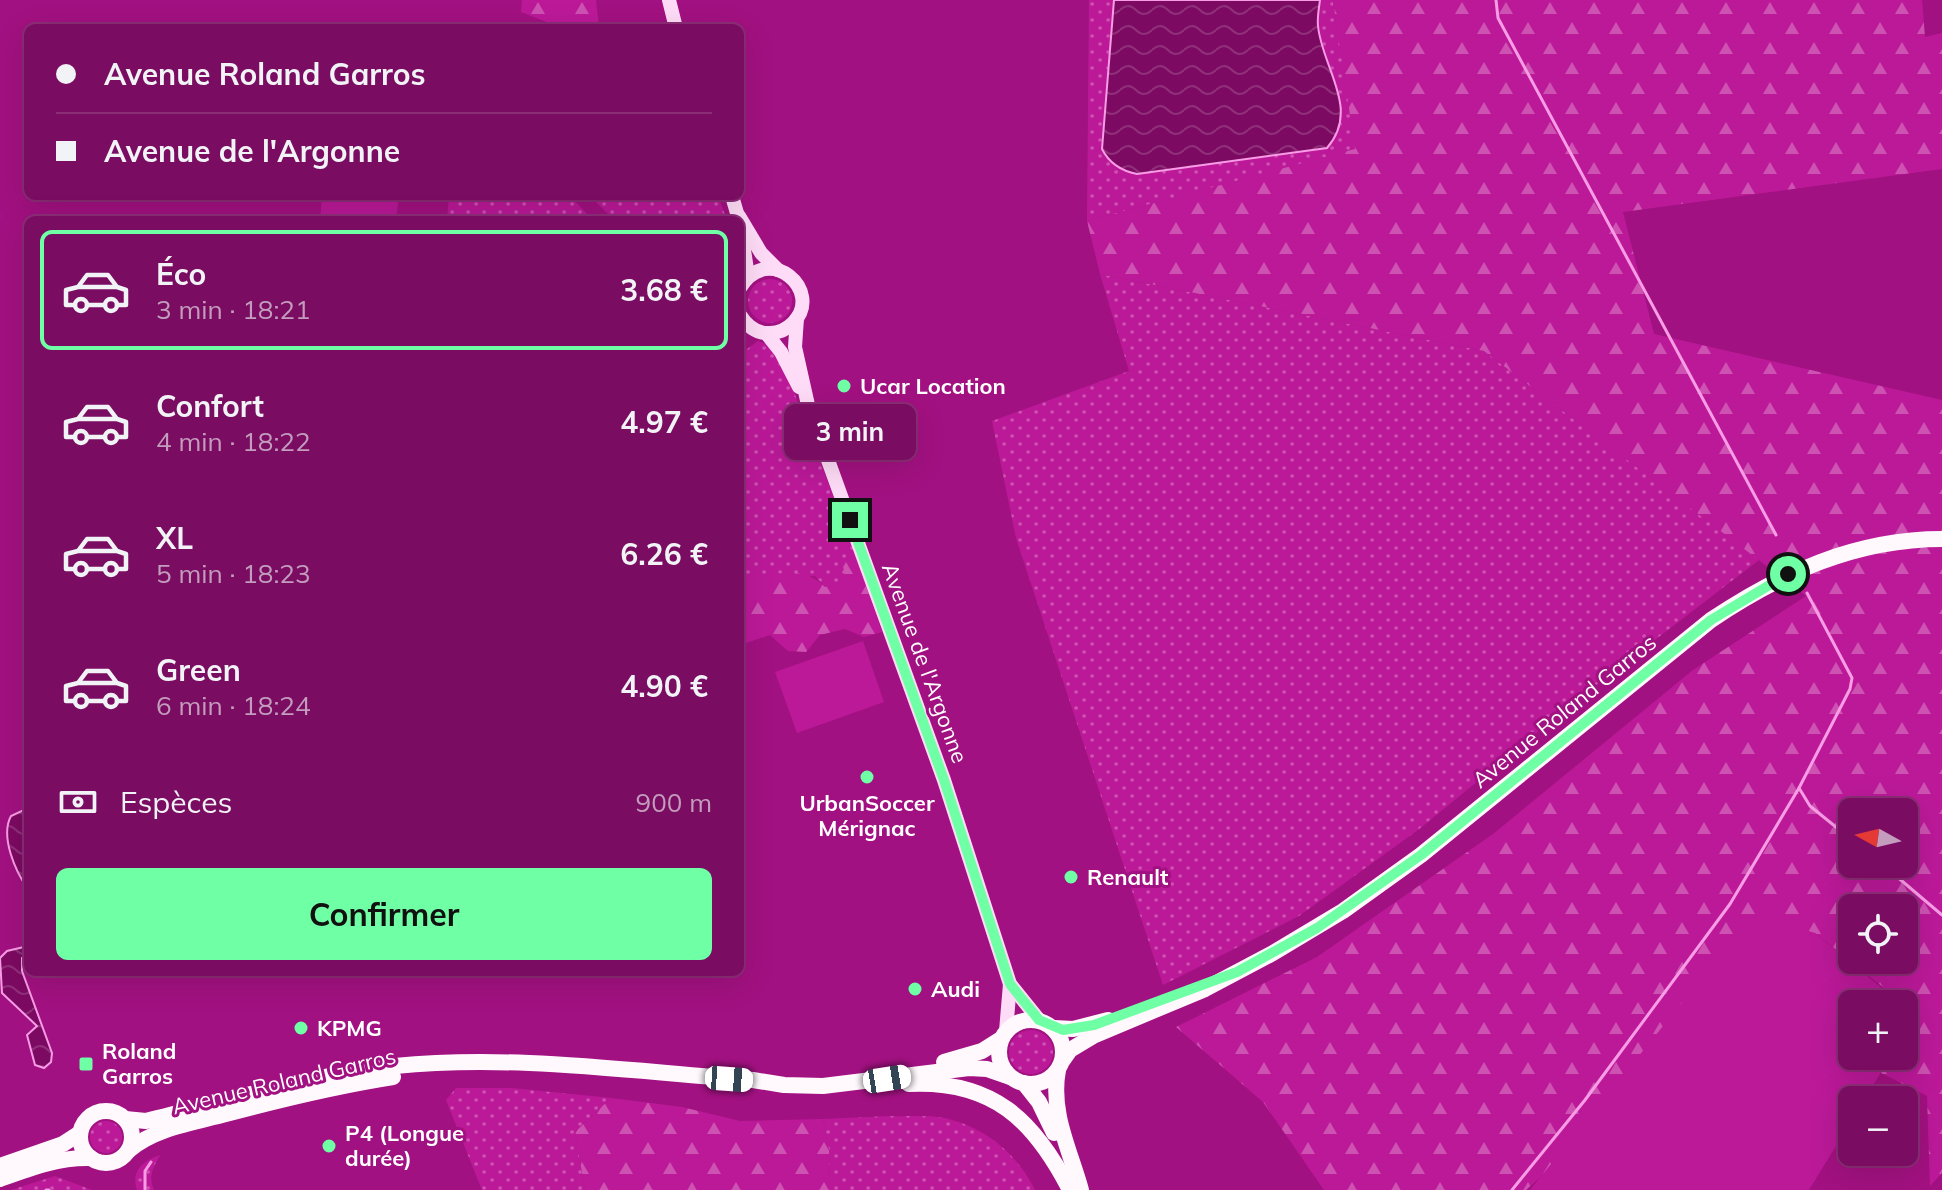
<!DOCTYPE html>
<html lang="fr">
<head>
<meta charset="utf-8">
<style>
  body { margin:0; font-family:Mulish,sans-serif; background:#7f1667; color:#f1f3f6; height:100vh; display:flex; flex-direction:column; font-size:30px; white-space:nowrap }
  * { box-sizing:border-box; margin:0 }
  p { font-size:26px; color:#c49cbd }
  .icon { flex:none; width:44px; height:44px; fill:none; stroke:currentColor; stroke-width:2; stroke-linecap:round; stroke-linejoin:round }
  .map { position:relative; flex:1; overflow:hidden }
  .sheet { position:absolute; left:24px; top:216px; width:720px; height:760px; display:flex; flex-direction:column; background:#7a0d61; border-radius:12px; box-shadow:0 8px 32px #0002,0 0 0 2px #8b2d76 }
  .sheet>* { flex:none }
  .hud { position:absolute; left:24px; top:24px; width:720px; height:176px; border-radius:12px; box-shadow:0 8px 32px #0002,0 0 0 2px #8b2d76; display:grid; align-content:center; height:176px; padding:0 32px; background:#7a0d61 }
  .needle { width:52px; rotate:278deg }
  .fabs { position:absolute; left:1838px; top:798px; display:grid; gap:16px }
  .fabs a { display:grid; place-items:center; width:80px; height:80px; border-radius:12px; background:#7a0d61; box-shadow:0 8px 32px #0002,0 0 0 2px #8b2d76; font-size:40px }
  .end { position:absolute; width:36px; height:36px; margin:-18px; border:10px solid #6fffa5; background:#111; box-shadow:0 0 0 4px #111 }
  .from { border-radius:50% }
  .bubble { position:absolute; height:56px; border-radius:12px; background:#7a0d61; box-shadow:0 8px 32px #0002,0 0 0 2px #8b2d76; font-size:26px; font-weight:700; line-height:56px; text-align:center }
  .car { position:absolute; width:24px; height:48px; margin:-24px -12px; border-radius:10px; box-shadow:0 0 6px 2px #0007; background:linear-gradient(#fff 24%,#345 0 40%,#fff 0 76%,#345 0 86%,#fff 0) }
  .hud b { display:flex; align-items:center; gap:28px; height:76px; font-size:30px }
  .hud b+b { border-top:2px solid #8b2d76 }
  .hud i { width:20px; height:20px; background:#f1f3f6 }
  ul { padding:14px 0 0; list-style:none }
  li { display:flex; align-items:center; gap:24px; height:120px; margin:0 16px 12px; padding:0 16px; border:4px solid transparent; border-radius:12px }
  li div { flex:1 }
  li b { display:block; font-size:30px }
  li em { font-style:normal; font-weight:700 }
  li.on { border-color:#6fffa5 }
  li>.icon { width:72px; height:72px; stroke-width:1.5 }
  .pay { display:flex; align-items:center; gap:20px; height:88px; padding:0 32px; font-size:30px }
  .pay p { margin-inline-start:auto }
  .cta { display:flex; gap:16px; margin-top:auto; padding:16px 32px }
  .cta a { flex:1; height:92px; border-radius:12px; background:#6fffa5; color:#111; font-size:32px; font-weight:700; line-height:92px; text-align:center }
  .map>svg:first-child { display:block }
</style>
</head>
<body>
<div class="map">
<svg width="1942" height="1190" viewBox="0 0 1942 1190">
  <defs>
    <pattern id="grass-dots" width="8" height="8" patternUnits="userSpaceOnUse" patternTransform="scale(2)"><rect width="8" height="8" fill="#bc1999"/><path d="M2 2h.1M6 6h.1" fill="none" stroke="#cd52b2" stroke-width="1.8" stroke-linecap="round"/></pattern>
    <pattern id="forest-firs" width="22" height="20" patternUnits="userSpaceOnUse" patternTransform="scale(2)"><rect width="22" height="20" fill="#bc1999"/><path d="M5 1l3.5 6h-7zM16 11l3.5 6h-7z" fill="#cd52b2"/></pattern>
    <pattern id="water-waves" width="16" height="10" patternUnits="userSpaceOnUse" patternTransform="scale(2)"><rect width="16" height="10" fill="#7d0a62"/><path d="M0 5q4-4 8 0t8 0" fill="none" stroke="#902f7a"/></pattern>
  </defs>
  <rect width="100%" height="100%" fill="#a21181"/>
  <g fill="url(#grass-dots)">
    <path d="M1089 0H1335L1333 1 1356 149 1087 221Z"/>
    <path d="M449 196H570L593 220H447Z"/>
    <path d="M590 196H718L727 220H614Z"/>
    <path d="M1100 274 1484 351 1759 560 1578 699 1418 830 1299 916 1163 985 1016 538 992 421 1129 371Z"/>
    <circle cx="770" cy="301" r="22"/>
    <path d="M758 341 771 346 790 381 856 556 847 581 825 587 815 576 740 581V354Z"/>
    <circle cx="1031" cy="1052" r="22"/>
    <path d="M456 1088H511L611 1098 575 1132 585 1190H482L446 1100Z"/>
    <path d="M889 1116C909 1117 932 1114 952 1120 989 1130 1018 1156 1035 1190H830L829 1150 823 1119Z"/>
    <circle cx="106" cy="1137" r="16"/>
    <path d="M160 1155C153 1168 148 1176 154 1190H137C131 1170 143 1161 160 1155Z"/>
    <path d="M55 1176 92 1190H11Z"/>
  </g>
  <g fill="url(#forest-firs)" fill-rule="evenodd">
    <path d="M522 0H596L599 28H562L521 12Z"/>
    <path d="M1335 0H1922L1925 37 1942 33V169L1623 212 1654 334 1942 400V1173L1930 1186 1927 1096 1881 1073 1891 1056H1904V1036L1913 1021 1904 1004 1815 933 1526 1190H1324L1263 1102 1176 1027 1317 957 1493 834 1693 670 1806 596 1484 351 1100 274 1087 221 1355 149 1333 1ZM1852 812H1904V864H1852ZM1852 908H1904V960H1852Z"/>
    <path d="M856 556 882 632 864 637 845 629 820 635 806 652 788 651 770 635 740 645V581C770 576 802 563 825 587L846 581 842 561Z"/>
    <path d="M611 1098 682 1107 740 1121 823 1119 829 1150 830 1190H585L575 1132Z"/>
  </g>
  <g fill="#bc1999">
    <path d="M322 196H399L396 220H320Z"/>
    <path d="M863 641 884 702 797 733 775 672Z"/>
    <path d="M1754 914 1815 933 1901 1004H1852V1056H1891L1864 1100H1852V1120L1809 1190H1530Z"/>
  </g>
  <g fill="url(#water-waves)" stroke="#f89ce6" stroke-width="2">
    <path d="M1114 0H1320C1319 8 1317 18 1318 26 1322 68 1361 109 1327 148L1137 174C1122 171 1109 163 1102 149Z"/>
    <path d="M28 808V889C15 871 0 836 11 816Z"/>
    <path d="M24 947 26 955 22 958V971L52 1053 51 1062 44 1068 35 1065 27 1035 37 1026 2 993 0 958 7 951Z"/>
  </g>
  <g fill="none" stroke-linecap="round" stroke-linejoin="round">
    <g stroke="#f89ce6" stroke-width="3">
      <path d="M1496 0 1498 18 1776 535"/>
      <path d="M1807 593 1852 678 1850 689 1799 788 1810 806 1852 840"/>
      <path d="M1882 864 1942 915"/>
      <path d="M46 1190H49"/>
      <path d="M145 1190V1171L151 1162"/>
      <path d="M1512 1190 1585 1100 1730 904 1799 788"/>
    </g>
    <g stroke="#fedbf6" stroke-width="14">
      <path d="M669 0 676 28"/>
      <path d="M732 196 739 220"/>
      <path d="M739 216 761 253 778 270"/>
      <path d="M740 224 748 276"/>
      <path d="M740 288C768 241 825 291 793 323 786 330 779 333 770 333 756 334 747 326 740 315"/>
      <path d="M797 318 795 347 808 405 944 780 1010 984 1039 1020"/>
      <path d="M766 333 781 352 799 387"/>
      <path d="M1006 1031 1010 984"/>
    </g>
    <g stroke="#fff9fd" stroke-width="16">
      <circle cx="1031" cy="1052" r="32"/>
      <path d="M1054 1028 1073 1029 1108 1020"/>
      <path d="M1063 1060 1070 1050 1095 1035 1205 989 1273 953 1343 911 1421 855 1711 620C1781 573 1856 539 1942 539"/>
      <path d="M944 1062 982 1051 1001 1039"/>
      <path d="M1058 1070C1050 1113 1070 1150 1081 1190"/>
      <path d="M1024 1083 1039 1102 1054 1133"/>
      <path d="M909 1084C993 1080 1034 1120 1070 1190"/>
      <circle cx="106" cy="1137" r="26"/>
      <path d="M125 1119 146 1121C228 1101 311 1075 395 1066 514 1054 634 1072 753 1080L784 1085 823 1086 969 1068 987 1069 1010 1077"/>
      <path d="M129 1150C154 1129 190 1123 222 1115 278 1100 335 1086 393 1077"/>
      <path d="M0 1166 63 1144 80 1133"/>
      <path d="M0 1179C30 1168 59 1157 91 1158"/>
    </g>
  </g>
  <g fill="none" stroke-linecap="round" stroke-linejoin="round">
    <path stroke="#6fffa5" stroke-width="10" d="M850 520 944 780 1010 984 1039 1020 1063 1030 1094 1025 1237 972 1317 928 1421 855 1711 620 1788 574"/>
  </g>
  <g fill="#6fffa5" stroke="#a21181" stroke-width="3">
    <circle cx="844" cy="386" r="8"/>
    <circle cx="867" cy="777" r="8"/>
    <circle cx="1071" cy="877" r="8"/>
    <circle cx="915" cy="989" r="8"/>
    <circle cx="301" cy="1028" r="8"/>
    <rect x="78" y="1056" width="16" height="16" rx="4"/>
    <circle cx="329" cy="1146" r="8"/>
  </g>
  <g text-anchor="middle" stroke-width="6" stroke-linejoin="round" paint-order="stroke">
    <g font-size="22" font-weight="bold" fill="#fff" stroke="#a21181" text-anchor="start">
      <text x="860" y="394">Ucar Location</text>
      <text x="867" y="811" text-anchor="middle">UrbanSoccer<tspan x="867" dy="25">Mérignac</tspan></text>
      <text x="1087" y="885">Renault</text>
      <text x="931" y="997">Audi</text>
      <text x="317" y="1036">KPMG</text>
      <text x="102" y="1059">Roland<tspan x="102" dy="25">Garros</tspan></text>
      <text x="345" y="1141">P4 (Longue<tspan x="345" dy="25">durée)</tspan></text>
    </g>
    <g font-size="22" fill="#fff" stroke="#a21181">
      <text transform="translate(925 663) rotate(70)" y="8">Avenue de l'Argonne</text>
      <text transform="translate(1564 711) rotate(-39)" y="8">Avenue Roland Garros</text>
      <text transform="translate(284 1081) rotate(-13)" y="8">Avenue Roland Garros</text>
    </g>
  </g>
</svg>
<div class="fabs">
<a><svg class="needle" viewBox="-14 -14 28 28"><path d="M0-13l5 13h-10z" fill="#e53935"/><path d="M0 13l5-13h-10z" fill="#c49cbd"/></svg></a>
<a><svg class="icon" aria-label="locate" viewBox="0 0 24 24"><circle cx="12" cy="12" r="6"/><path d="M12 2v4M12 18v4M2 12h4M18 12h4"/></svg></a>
<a>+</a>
<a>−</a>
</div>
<i class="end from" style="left:1788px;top:574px"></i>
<i class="end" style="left:850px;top:520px"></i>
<div class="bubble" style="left:784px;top:404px;width:132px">3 min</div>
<i class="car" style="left:729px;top:1079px;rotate:94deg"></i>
<i class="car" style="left:887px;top:1079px;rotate:81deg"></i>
<div class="hud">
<b><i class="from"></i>Avenue Roland Garros</b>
<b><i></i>Avenue de l'Argonne</b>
</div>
<section class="sheet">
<ul>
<li class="on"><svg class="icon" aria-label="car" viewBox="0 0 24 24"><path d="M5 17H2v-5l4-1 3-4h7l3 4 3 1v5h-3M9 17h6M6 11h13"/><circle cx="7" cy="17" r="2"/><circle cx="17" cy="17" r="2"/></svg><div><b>Éco</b><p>3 min · 18:21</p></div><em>3.68 €</em></li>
<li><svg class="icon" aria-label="car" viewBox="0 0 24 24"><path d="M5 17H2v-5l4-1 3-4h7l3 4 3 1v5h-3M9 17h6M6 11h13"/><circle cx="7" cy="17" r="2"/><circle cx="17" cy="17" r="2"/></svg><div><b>Confort</b><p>4 min · 18:22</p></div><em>4.97 €</em></li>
<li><svg class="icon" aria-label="car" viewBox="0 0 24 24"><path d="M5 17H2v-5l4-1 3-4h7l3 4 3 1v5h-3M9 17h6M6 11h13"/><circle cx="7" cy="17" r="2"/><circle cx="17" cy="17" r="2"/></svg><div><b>XL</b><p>5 min · 18:23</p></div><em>6.26 €</em></li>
<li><svg class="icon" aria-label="car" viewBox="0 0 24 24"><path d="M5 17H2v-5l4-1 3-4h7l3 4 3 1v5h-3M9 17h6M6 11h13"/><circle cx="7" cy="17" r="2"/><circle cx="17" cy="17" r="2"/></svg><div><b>Green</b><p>6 min · 18:24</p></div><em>4.90 €</em></li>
</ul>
<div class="pay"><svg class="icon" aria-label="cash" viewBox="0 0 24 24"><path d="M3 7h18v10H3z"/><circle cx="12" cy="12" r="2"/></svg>Espèces<p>900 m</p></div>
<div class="cta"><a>Confirmer</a></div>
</section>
</div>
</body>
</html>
